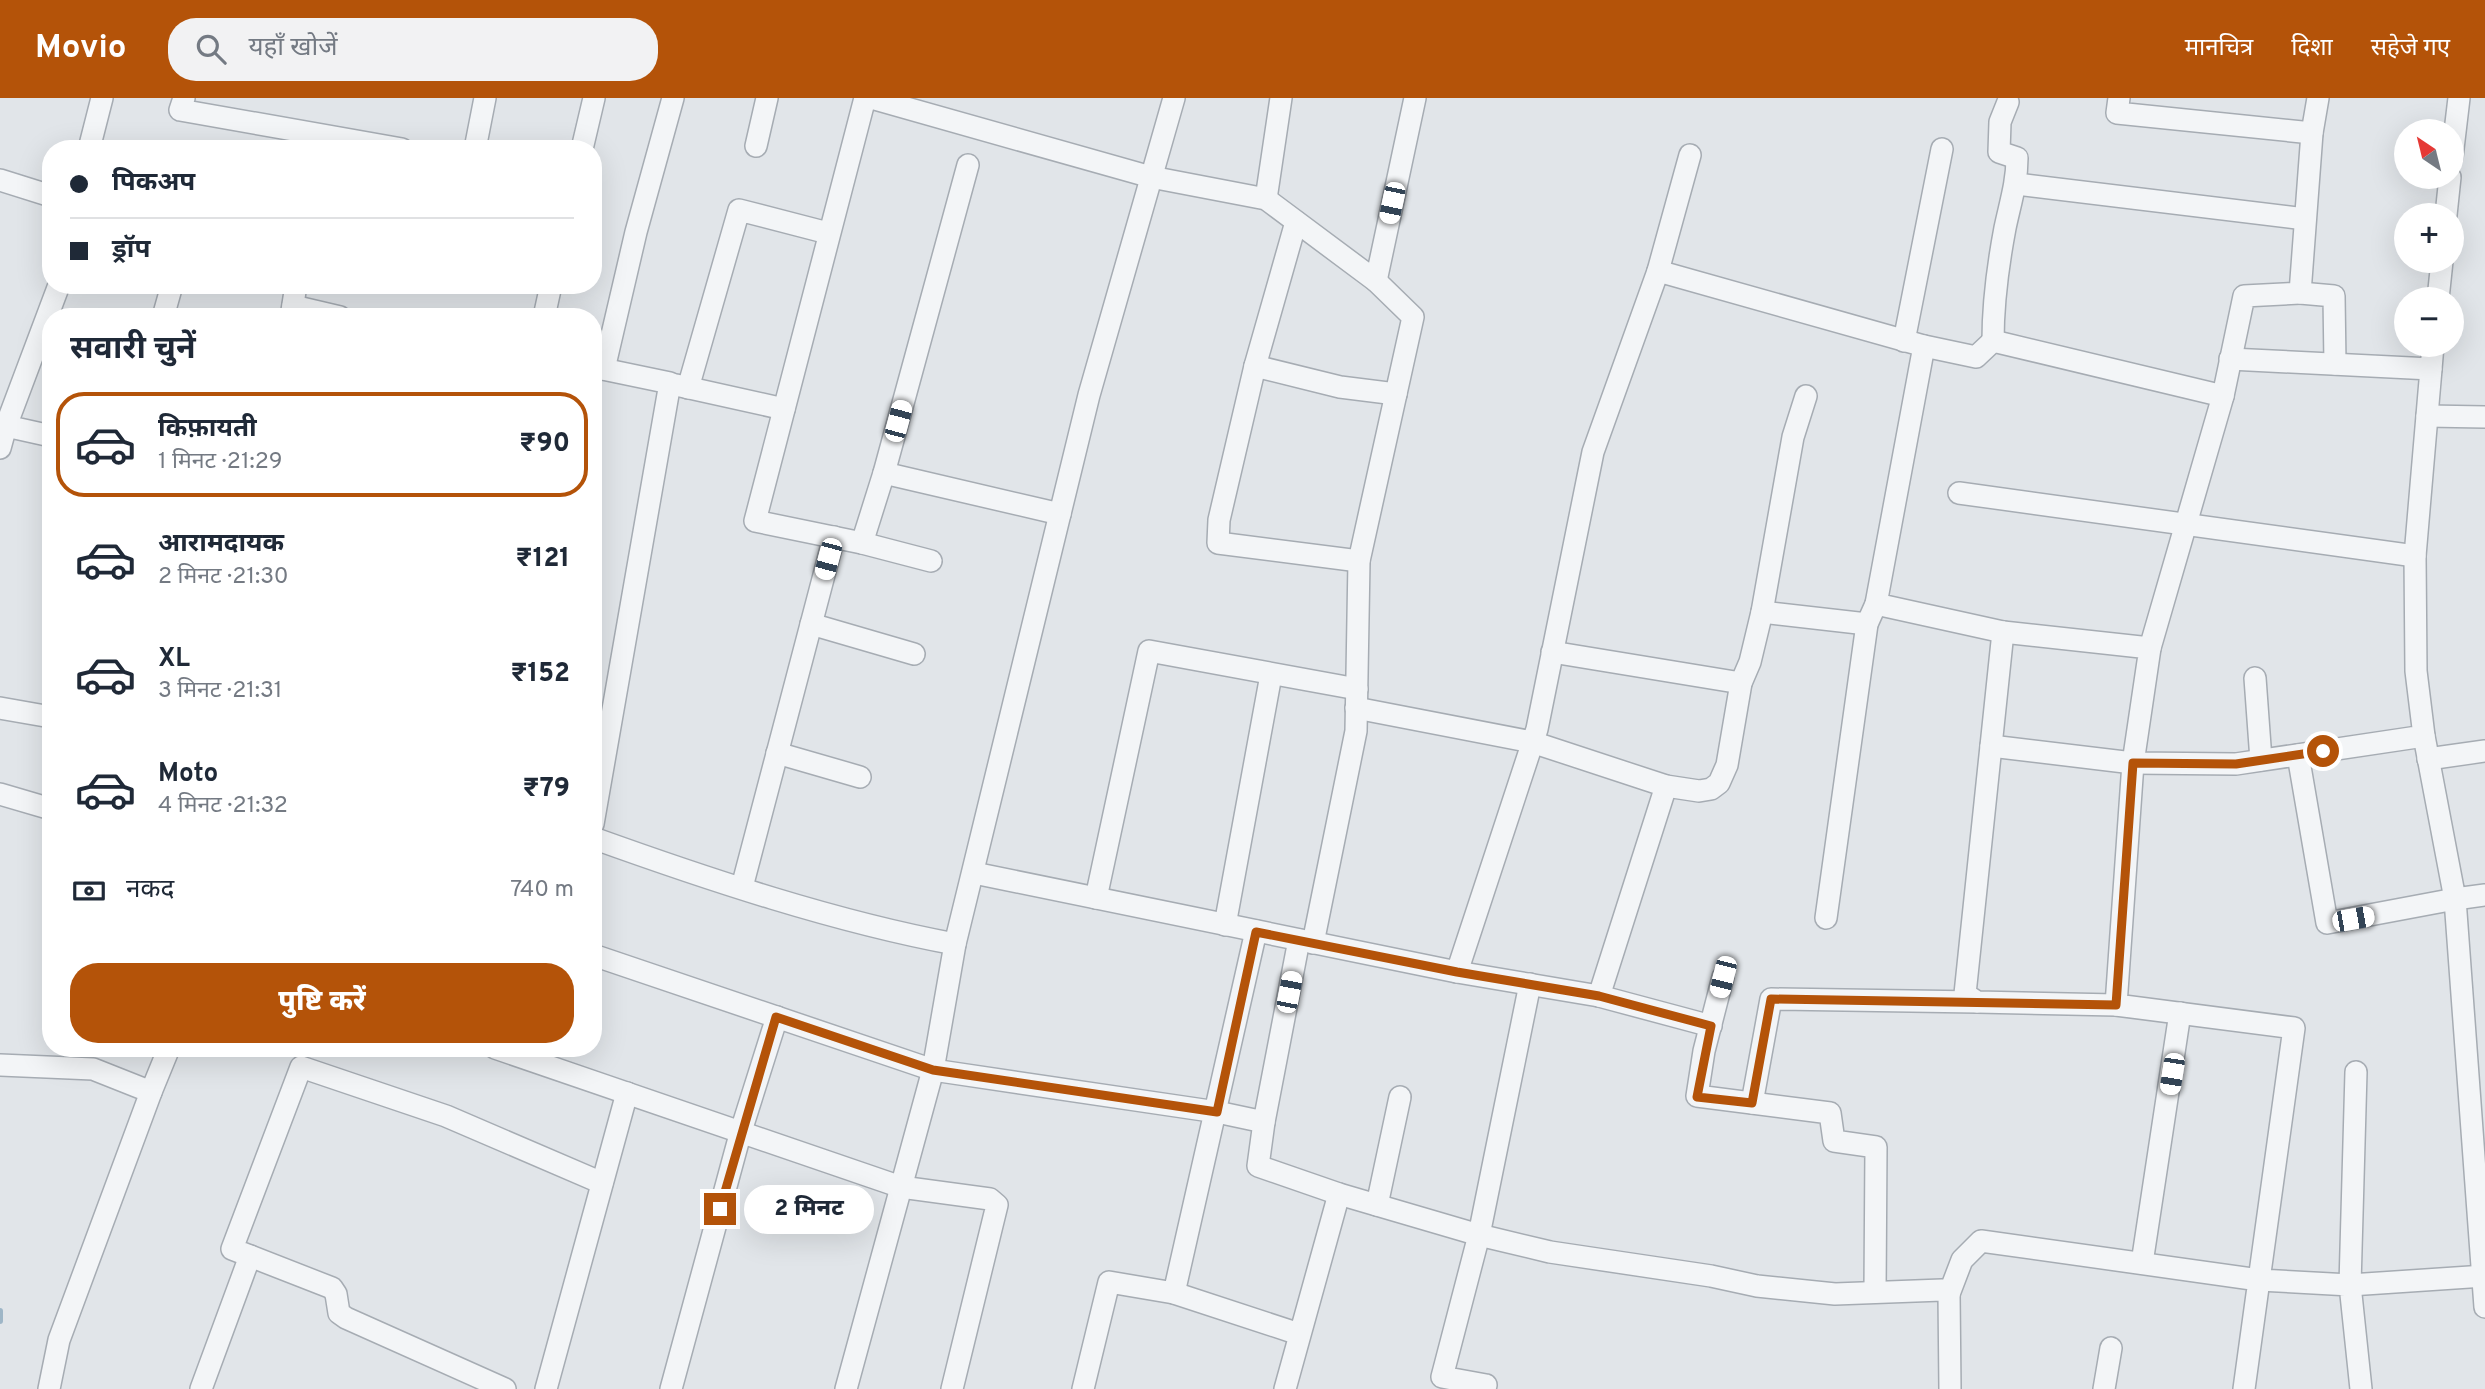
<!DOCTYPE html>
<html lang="hi">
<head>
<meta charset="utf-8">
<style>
  body { margin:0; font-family:Overpass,"Noto Sans Devanagari",sans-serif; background:#f2f2f3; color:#1f2937; height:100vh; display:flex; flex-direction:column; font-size:26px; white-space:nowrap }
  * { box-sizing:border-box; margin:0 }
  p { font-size:23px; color:#747a83 }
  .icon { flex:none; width:38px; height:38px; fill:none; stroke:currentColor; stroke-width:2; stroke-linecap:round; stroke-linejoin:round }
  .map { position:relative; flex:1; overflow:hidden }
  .panel { position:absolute; left:42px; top:210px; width:560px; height:749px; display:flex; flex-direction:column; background:#fff; border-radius:28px; box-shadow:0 7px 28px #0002 }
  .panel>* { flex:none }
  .top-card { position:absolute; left:42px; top:42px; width:560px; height:154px; border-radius:28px; box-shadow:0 7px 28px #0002; display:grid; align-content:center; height:154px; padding:0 28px; background:#fff }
  .needle { width:46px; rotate:325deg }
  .controls { position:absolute; left:2394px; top:21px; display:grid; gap:14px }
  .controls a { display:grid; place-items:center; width:70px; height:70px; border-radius:50%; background:#fff; box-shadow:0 7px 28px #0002; font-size:35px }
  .end { position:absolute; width:32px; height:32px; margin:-16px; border:9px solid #b45309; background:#fff; box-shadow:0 0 0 4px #fff }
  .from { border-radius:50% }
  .bubble { position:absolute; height:49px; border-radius:24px; background:#fff; box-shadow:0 7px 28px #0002; font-size:23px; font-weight:800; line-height:49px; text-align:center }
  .car { position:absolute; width:21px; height:42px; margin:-21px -10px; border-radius:9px; box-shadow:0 0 5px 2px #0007; background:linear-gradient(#fff 24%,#345 0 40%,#fff 0 76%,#345 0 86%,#fff 0) }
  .top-card b { display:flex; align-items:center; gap:24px; height:66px; font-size:26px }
  .top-card b+b { border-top:2px solid #e0e1e3 }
  .top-card i { width:18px; height:18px; background:#1f2937 }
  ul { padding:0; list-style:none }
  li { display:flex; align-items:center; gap:21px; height:105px; margin:0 14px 10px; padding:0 14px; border:4px solid transparent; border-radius:28px }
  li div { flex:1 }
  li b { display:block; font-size:26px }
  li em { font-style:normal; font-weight:800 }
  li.current { border-color:#b45309 }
  li>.icon { width:63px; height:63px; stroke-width:1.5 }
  h2 { padding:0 28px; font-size:32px; line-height:84px }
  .pay { display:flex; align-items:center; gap:18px; height:77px; padding:0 28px; font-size:26px }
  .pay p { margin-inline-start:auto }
  .action { display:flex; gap:14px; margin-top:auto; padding:14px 28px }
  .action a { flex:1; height:80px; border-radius:28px; background:#b45309; color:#fff; font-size:28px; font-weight:800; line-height:80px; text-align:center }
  header { display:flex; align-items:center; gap:42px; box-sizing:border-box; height:98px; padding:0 35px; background:#b45309; color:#fff }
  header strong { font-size:33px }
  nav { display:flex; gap:38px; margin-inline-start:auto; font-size:24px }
  .search { width:490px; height:63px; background:#f2f2f3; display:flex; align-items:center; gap:18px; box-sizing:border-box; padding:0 24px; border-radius:28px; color:#747a83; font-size:26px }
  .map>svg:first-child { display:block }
</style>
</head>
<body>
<header>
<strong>Movio</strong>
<div class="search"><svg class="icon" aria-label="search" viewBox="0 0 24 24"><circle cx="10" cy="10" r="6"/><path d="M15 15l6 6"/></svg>यहाँ खोजें</div>
<nav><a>मानचित्र</a><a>दिशा</a><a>सहेजे गए</a></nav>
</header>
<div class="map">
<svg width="2485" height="1291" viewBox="0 0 2485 1291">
  <rect width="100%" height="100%" fill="#e1e5e9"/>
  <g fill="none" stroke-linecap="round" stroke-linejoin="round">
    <path stroke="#9eb6c7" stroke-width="6" d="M0 1213V1223"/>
    <defs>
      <g id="minor">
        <path d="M184 0 180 12 402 51"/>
        <path d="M865 0 755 423 862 445 884 375"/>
        <path d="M871 0 1151 79 1266 101 1376 183 1415 0"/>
        <path d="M2119 0 2117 15 2312 35"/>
        <path d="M756 48 767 0"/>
        <path d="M89 51 102 0"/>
        <path d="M475 51 485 0"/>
        <path d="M582 51 594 0"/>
        <path d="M2452 59 2459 0"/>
        <path d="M968 67 884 375 1060 416"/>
        <path d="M0 82 51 98"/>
        <path d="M2017 86 2305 121"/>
        <path d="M1266 101 1281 0"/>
        <path d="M2446 117 2450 79"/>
        <path d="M1296 124 1255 268 1219 422 1218 445 1359 463"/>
        <path d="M1658 173 1690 57"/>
        <path d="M2300 195 2334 198 2335 266"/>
        <path d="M2438 201 2442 163"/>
        <path d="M293 208 340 219"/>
        <path d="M163 219 172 187"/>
        <path d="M291 219 296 187"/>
        <path d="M544 219 551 187"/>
        <path d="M1904 243 1942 51"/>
        <path d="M1993 243C1993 205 1998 167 2005 130 2010 106 2017 85 2017 60L1999 54 2000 24 2008 4"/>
        <path d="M1924 248 1976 259 1993 243 2223 298"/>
        <path d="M1255 268 1340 289 1396 296"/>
        <path d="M593 269 670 285 593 726"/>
        <path d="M604 271 636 134 673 0"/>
        <path d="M2431 271 2433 247"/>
        <path d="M676 287 784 311"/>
        <path d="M688 290 739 112 828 135"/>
        <path d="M2427 318 2485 319"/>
        <path d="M0 326 6 328 0 350"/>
        <path d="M51 338 6 328 59 187"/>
        <path d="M1959 395 2415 458"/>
        <path d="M862 445 931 463"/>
        <path d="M1762 514 1867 526"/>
        <path d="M811 526 914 556"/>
        <path d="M2003 534 1991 648 2133 665 2236 666 2424 638 2416 573 2415 458 2431 271 2230 261"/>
        <path d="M2150 550 2223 298 2244 198 2300 195 2312 35 2318 0"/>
        <path d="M1552 554 1741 585"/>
        <path d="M2255 580 2261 662"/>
        <path d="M0 610 51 619"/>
        <path d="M1356 610 1532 644 1666 688 1699 693 1711 691 1719 685 1727 667 1741 585 1750 564 1762 514 1793 339 1806 298"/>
        <path d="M2424 638 2455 801 2485 797"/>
        <path d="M1991 648 1965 896 1977 904 2116 907"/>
        <path d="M777 655 860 679"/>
        <path d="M2298 657 2327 825 2455 801 2485 1209"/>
        <path d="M2428 661 2485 653"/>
        <path d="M0 696 51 711"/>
        <path d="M593 740C707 781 836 824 955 846"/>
        <path d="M974 775 1457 874 1537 631 1593 354 1658 173 1924 248 1876 506 2003 534 2150 550 2133 665 2116 907 2294 930 2259 1182 2350 1187 2361 1291"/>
        <path d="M742 789 834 439"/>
        <path d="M1096 800 1149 553 1357 591"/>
        <path d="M1826 820 1867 526 1876 506"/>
        <path d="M1225 827 1271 577"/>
        <path d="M1313 845 1356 633 1359 463 1413 219 1376 183"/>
        <path d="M593 857 933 972 1217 1014 1264 1024 1299 842"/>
        <path d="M1457 874 1599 898 1711 928"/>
        <path d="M1723 879 1704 953 1697 998 1830 1015 1834 1043 1876 1049 1875 1194"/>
        <path d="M1599 898 1666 688"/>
        <path d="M495 950 901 1089 990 1101 997 1107 952 1291"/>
        <path d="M0 967 93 971 151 994 59 1242 49 1291"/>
        <path d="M2356 974 2350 1187 2485 1178"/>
        <path d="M151 994 169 950"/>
        <path d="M1752 1005 1771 901 1977 904"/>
        <path d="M1264 1024 1258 1068 1339 1096 1479 1137 1550 1154 1711 1178 1757 1188 1835 1196 1942 1192 1949 1196 1950 1291"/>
        <path d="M1377 1107 1400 999"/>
        <path d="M250 1158 232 1151 301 969 446 1018 602 1085"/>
        <path d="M2142 1165 2180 915"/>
        <path d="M1174 1195 1299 1236"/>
        <path d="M1949 1196 1962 1162 1981 1143 2259 1182 2244 1291"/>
        <path d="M201 1291 250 1158 332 1190 336 1196 339 1215 346 1220 505 1291"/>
        <path d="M546 1291 627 995"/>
        <path d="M671 1291 741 1033 777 919"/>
        <path d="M846 1291 933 972 955 846 1089 297 1174 0"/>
        <path d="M1083 1291 1109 1184 1174 1195 1256 833"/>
        <path d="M1285 1291 1339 1096"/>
        <path d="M1485 1291 1486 1287 1442 1279 1479 1137 1530 886"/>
        <path d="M2104 1291 2111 1250"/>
      </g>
    </defs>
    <use href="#minor" stroke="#a6acb3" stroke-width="24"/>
    <use href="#minor" stroke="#f3f5f7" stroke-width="21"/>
  </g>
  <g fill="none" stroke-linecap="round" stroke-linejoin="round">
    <path stroke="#b45309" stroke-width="9" d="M720 1111 776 919 933 972 1217 1014 1256 834 1457 874 1599 898 1711 928 1697 999 1752 1005 1771 901 2116 907 2133 665 2236 666 2323 653"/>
  </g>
</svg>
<div class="controls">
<a><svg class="needle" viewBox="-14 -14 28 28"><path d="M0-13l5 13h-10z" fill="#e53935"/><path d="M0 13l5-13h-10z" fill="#747a83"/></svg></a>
<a>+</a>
<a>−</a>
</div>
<i class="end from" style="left:2323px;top:653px"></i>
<i class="end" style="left:720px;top:1111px"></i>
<div class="bubble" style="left:744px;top:1087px;width:130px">2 मिनट</div>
<i class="car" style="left:1392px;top:105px;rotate:192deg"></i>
<i class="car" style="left:898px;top:323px;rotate:15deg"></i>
<i class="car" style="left:828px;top:461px;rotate:195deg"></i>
<i class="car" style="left:2353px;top:821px;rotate:80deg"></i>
<i class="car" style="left:1723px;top:879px;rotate:194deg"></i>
<i class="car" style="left:1289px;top:894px;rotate:11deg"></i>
<i class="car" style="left:2172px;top:976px;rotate:189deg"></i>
<div class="top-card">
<b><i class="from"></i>पिकअप</b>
<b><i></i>ड्रॉप</b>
</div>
<section class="panel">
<h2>सवारी चुनें</h2>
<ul>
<li class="current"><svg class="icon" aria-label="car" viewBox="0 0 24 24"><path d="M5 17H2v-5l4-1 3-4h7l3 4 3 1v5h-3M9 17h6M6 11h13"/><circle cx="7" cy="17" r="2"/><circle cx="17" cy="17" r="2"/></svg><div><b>किफ़ायती</b><p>1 मिनट · 21:29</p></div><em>₹90</em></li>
<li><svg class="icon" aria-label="car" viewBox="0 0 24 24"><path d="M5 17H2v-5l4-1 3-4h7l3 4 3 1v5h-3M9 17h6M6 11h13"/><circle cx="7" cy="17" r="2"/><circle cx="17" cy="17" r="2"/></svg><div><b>आरामदायक</b><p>2 मिनट · 21:30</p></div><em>₹121</em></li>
<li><svg class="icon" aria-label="car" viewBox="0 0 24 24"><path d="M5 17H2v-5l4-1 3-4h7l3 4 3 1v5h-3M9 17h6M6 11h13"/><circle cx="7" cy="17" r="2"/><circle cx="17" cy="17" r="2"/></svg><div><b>XL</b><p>3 मिनट · 21:31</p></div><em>₹152</em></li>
<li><svg class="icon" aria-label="car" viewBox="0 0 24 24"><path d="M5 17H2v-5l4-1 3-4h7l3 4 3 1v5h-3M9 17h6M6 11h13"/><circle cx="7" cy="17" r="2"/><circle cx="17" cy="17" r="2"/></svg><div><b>Moto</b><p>4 मिनट · 21:32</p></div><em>₹79</em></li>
</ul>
<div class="pay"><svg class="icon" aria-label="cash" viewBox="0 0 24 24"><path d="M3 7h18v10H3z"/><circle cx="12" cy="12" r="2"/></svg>नकद<p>740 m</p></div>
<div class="action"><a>पुष्टि करें</a></div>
</section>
</div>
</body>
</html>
